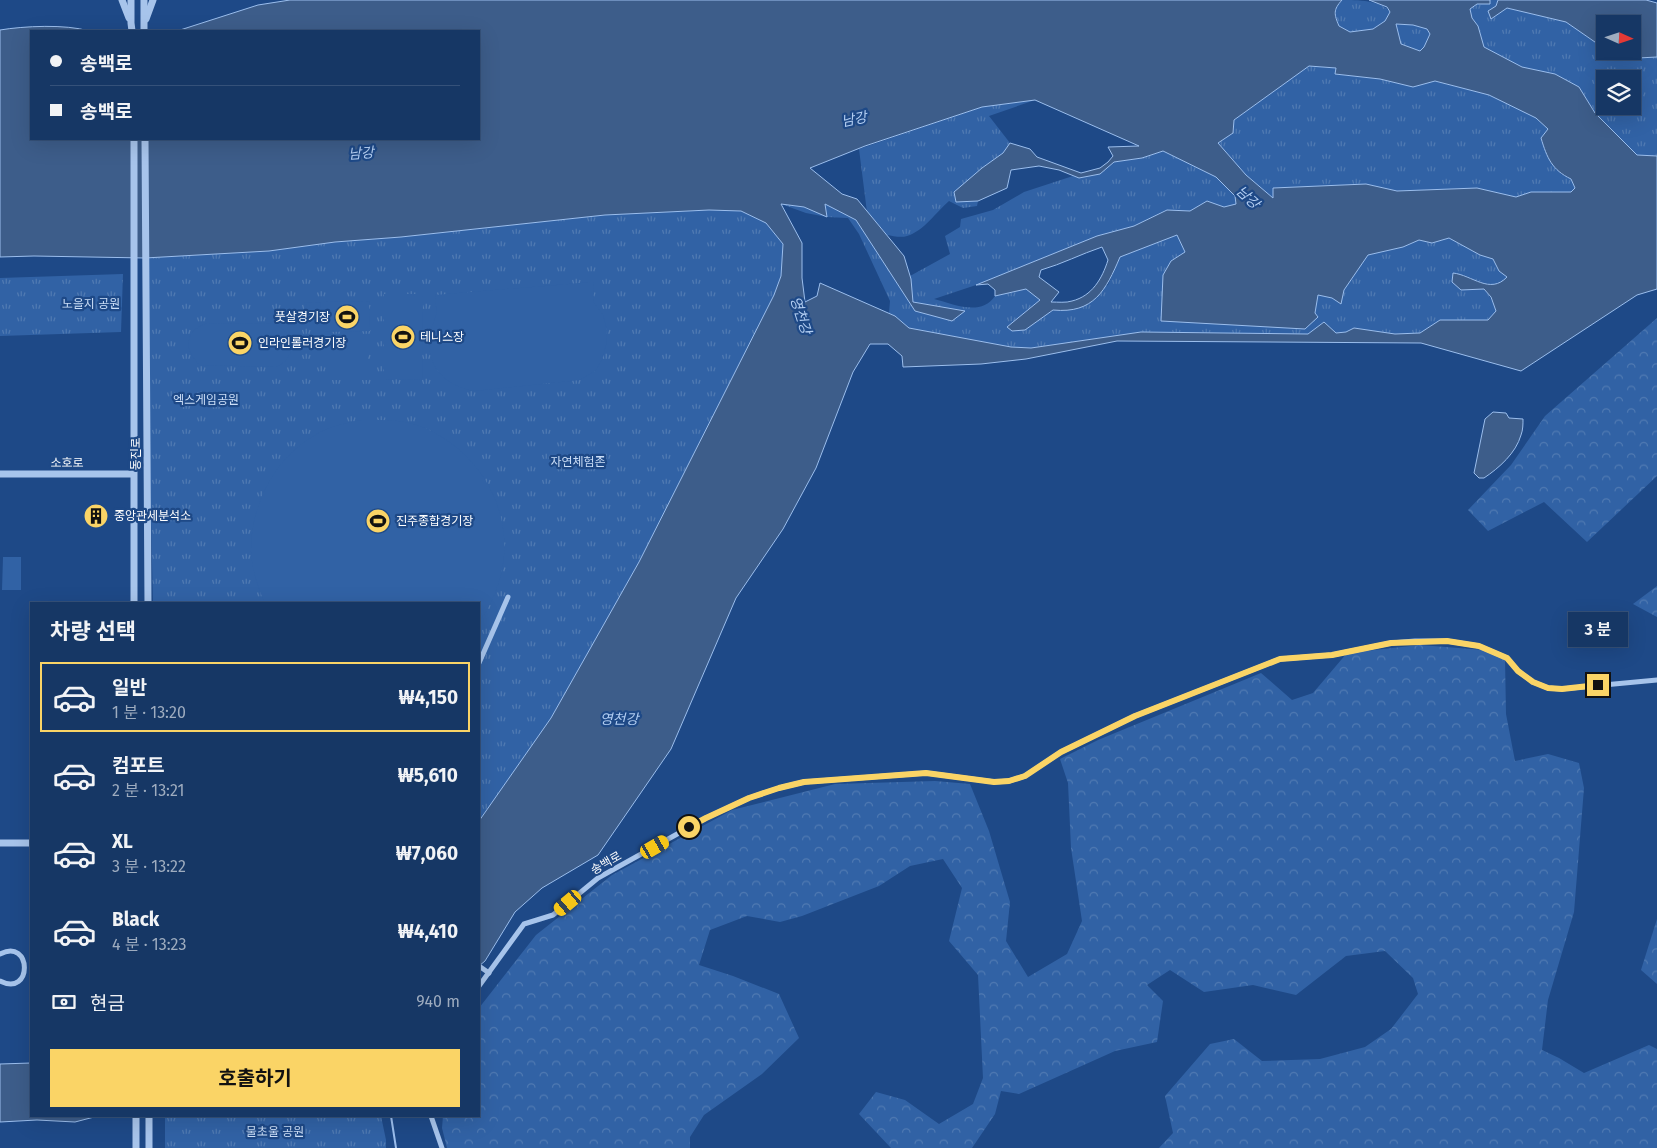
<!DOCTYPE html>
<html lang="ko">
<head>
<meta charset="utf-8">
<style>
  body { margin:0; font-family:"Fira Sans","Noto Sans KR",sans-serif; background:#1f3f6b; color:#f1f3f6; height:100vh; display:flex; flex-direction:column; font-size:19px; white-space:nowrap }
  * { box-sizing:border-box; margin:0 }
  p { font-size:16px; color:#9eacbf }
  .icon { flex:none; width:28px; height:28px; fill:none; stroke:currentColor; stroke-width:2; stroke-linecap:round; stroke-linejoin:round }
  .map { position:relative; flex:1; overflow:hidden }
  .panel { position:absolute; left:30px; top:602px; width:450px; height:515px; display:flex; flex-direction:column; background:#163765; border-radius:0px; box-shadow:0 5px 20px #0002,0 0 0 1px #355179 }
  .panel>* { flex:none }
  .guide { position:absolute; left:30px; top:30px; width:450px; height:110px; border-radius:0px; box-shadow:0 5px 20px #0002,0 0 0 1px #355179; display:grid; align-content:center; height:110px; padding:0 20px; background:#163765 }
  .needle { width:32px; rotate:93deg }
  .buttons { position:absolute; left:1596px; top:15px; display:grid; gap:10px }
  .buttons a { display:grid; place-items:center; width:45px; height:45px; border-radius:0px; background:#163765; box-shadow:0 5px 20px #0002,0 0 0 1px #355179; font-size:25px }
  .end { position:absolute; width:22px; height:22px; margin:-11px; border:6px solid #fad466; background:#111; box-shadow:0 0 0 2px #111 }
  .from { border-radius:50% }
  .bubble { position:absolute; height:35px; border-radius:0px; background:#163765; box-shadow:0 5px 20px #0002,0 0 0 1px #355179; font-size:16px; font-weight:700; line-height:35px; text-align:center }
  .car { position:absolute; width:15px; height:30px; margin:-15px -8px; border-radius:6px; box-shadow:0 0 4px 1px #0007; background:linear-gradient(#f5c518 24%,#345 0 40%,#f5c518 0 76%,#345 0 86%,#f5c518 0) }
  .guide b { display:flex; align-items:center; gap:18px; height:48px; font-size:19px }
  .guide b+b { border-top:1px solid #355179 }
  .guide i { width:12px; height:12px; background:#f1f3f6 }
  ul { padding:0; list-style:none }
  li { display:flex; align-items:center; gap:15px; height:70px; margin:0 10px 8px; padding:0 10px; border:2px solid transparent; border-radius:0px }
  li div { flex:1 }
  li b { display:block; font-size:19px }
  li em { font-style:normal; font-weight:700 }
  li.active { border-color:#fad466 }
  li>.icon { width:45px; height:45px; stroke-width:1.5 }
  h2 { padding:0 20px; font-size:22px; line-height:60px }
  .pay { display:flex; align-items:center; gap:12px; height:55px; padding:0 20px; font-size:19px }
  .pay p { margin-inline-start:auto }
  .action { display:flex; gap:10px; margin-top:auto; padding:10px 20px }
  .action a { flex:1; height:58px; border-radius:0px; background:#fad466; color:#111; font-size:20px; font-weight:700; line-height:58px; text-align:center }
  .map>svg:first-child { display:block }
</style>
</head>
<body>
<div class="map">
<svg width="1657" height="1148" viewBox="0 0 1657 1148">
  <defs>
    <pattern id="grass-tufts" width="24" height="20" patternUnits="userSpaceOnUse" patternTransform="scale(1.25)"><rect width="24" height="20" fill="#3162a5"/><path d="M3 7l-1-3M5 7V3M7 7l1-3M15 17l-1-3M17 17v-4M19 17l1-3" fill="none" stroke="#507ab2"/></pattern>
    <pattern id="forest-crowns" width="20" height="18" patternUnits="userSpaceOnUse" patternTransform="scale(1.25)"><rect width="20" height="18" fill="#3162a5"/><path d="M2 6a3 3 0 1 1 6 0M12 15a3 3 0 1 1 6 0" fill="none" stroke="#507ab2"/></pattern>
  </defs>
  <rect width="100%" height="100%" fill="#1e4987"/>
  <g fill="url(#grass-tufts)" fill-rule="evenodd">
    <path d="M1342 0C1357 0 1381 0 1390 12L1385 21 1373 29 1350 32 1339 26C1334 14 1333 10 1342 0Z"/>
    <path d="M1490 0H1498L1491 19 1507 8 1566 22 1605 49V51H1608L1619 59 1657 57V156L1637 155 1595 113 1579 87 1555 74 1522 67 1484 47 1478 26 1472 19 1470 9 1477 4H1489ZM1605 79H1632V106H1605Z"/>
    <path d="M1396 24 1413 25 1427 29 1430 34 1424 47 1420 51 1401 44Z"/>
    <path d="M1309 66 1336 68 1335 74 1380 79 1413 87 1434 81 1489 95 1536 118 1548 129 1561 174 1571 179 1575 188 1571 192H1531L1516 197 1477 188 1397 191 1366 184 1274 188V199L1246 175 1218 143 1233 133 1234 120Z"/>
    <path d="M1035 100 989 116 1010 143 1003 153 982 168 954 193 1007 188 978 201 977 206 963 208 949 201C936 212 924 231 907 236 901 238 893 236 887 235L867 212 859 149 982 107Z"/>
    <path d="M1163 151 1216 177 1235 196 1236 205 1224 207 1207 201 1190 211 1166 210 1134 226 1097 236 976 285 934 299C954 304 981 317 995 296L1026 289 1041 300 1008 327 1040 318 1054 310 1065 311 1108 285 1120 257 1177 235 1185 252 1171 261 1315 313 1318 295 1332 298 1344 290 1368 255 1403 247 1419 240 1432 243 1449 238 1480 255 1493 259 1499 271 1508 277C1493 291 1478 281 1462 274 1481 286 1489 289 1496 311L1488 320H1440L1420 333 1395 334 1354 328 1346 332 1336 333 1324 322 1308 334 1141 332 1032 348 1011 347 909 328 895 316 889 313 890 301 859 234 848 218 827 217 806 213 781 204 804 207 827 217 824 203 856 220 915 311 952 321 964 311 913 302 910 276 950 254 945 236 960 227 961 219 993 210 1024 192 1073 176 1079 178 1100 174 1114 162 1142 158Z"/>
    <path d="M709 210 741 211 766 223 783 244 781 276 774 295 639 562 551 718 479 821V604H153L145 258 269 251 336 242 401 237 605 215Z"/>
    <path d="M123 274 121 332 0 336V278Z"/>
    <path d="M165 1116H381L386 1140V1148H165Z"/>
  </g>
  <g fill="url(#forest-crowns)">
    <path d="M1657 318V476L1587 542 1544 502 1488 531 1468 510 1511 465 1545 416Z"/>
    <path d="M1657 586V617L1633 604Z"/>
    <path d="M1420 645 1484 650 1505 659 1506 714 1515 761 1548 754 1579 763 1584 788 1574 912 1548 1000 1542 1050 1559 1058 1584 1073 1649 1045 1657 1049V1148H1159L1173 1133 1165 1096 1210 1044 1234 1039 1262 1061 1320 1059 1365 1047 1391 1029 1418 994 1413 978 1385 951 1346 956 1296 995 1253 985 1204 992 1170 970 1147 985 1163 1001 1157 1042 1115 1051 1019 1094 1001 1091 995 1114 972 1148H891L859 1114 876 1092 905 1100 939 1124 973 1104 983 1078 978 975 949 941 962 888 943 859 910 866 879 886 802 916 780 922 747 916 710 930 699 965 733 976 779 994 799 1038 762 1074 704 1115 690 1137V1148H447L442 1128 443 1116H479V1008L536 935 612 875 732 810 835 784 935 781 970 784 989 831 1010 902 1006 941 1028 977 1067 954 1082 921 1071 848 1068 783 1060 759 1098 740 1261 673 1292 700 1313 693 1347 653Z"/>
    <path d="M1657 919V984L1641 970Z"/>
  </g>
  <g fill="#3162a5">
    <path d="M593 282 594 303 603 315 607 330 606 345 602 360 595 371 580 380 474 391C443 385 425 365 430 333 431 327 435 321 436 315 437 309 435 301 435 295Z"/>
    <path d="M384 294H423L422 380 384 379Z"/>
    <path d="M369 301 370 331 325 332V302Z"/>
    <path d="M320 302 321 321H304V303Z"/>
    <path d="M207 323 273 324C294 331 299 357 276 367L200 365C183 350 184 331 207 323Z"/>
    <rect x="328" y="341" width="40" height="39"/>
    <path d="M362 420C383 420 405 419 425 428 502 463 529 553 479 622V604H265C258 587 252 570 251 552 250 500 281 446 332 427 341 424 352 422 362 420Z"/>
    <path d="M3 557H21V590H2Z"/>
  </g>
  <g fill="#3d5d8a" stroke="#9bbeed" fill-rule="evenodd">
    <path d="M290 0H1342C1333 10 1334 14 1339 26L1350 32 1373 29 1385 21 1390 12 1387 7 1369 0H1490V4H1477L1470 9 1472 18 1478 26 1484 47 1522 67 1555 74 1579 87 1595 113 1637 155 1657 156V289L1637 295 1521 371 1421 343 1117 341 1026 359 981 364 903 367 902 356 888 344H870L853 372 816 468 783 529 736 598 671 749 598 855 542 888 515 912 485 961 479 966V821L551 718 639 562 774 295 781 276 783 244 766 223 741 211 709 210 605 215 401 237 335 242 269 251 145 258 34 256 0 257V30C24 26 66 24 89 31H31V139H479V31H177L258 5ZM1396 24 1413 25 1427 29 1430 34 1424 47 1420 51 1401 44ZM1309 66 1336 68 1335 74 1380 79 1413 87 1435 81 1489 95 1536 118 1548 129 1541 138C1547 158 1552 170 1571 179L1575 188 1571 192H1531L1516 197 1477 188 1397 191 1366 184 1273 188V198L1246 175 1218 143 1233 133 1234 120ZM1035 100 1139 146 1108 147 1113 156 1108 162 1100 168 1081 173 1037 157 1030 149 1010 143 1003 153 982 168 954 192 956 202 978 201 1007 188 1011 170 1039 166 1059 170 1079 178 1100 174 1114 162 1142 158 1163 151 1216 177 1235 196 1236 204 1224 207 1207 201 1190 211 1167 210 1134 226 1097 236 976 285 988 284 995 290V296L1026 289 1040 300 1007 327 1012 331 1025 330 1053 310C1094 314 1106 290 1120 257L1177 235 1185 252 1171 261 1163 275 1161 321 1305 329 1318 317 1315 313 1318 295 1332 298 1341 304 1344 290 1368 255 1403 247 1419 240 1432 243 1449 238 1480 255 1493 259 1499 271 1507 277C1490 295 1472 275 1453 273L1452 282 1461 290 1484 289 1491 297 1496 311 1488 320H1440L1420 333 1395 334 1354 328 1346 332 1336 333 1324 322 1308 334 1141 332 1031 348 1011 347 909 328 895 316 820 283 817 296 805 302 802 278V243L781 204 804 207 827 217 825 204 856 220 915 311 952 321 965 311 913 302 911 279 904 256 857 199 842 194 810 168 865 146 982 107ZM1102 247 1108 260C1102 279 1092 296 1072 301 1066 303 1058 302 1051 302L1059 292 1039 277 1041 270C1062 264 1081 254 1102 247Z"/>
    <path d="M1498 0H1646L1657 3V57L1619 59 1608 51H1632V24H1605V49L1566 22 1507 8 1491 19 1488 11 1496 6Z"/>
    <path d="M1493 412 1506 413 1509 418 1523 419C1523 424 1523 430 1521 435 1516 453 1499 468 1484 478H1479L1474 473 1485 419Z"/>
    <path d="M31 1063V1116H98L75 1122 37 1120 0 1122V1064Z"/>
  </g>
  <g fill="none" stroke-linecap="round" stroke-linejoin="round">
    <path stroke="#9bbeed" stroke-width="2" d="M391 1116 396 1148"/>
    <g stroke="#a7c4eb" stroke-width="5">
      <path d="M479 663 508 597"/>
      <path d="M0 954C32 937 33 998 0 981"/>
      <path d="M479 966 489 973"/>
      <path d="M479 986 524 924 553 915 598 878 706 818 749 798 779 788 804 782 926 773 995 782 1009 781 1025 776 1061 752 1135 716 1280 659 1332 655 1391 643 1415 641H1447L1479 646 1507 658 1518 671 1533 682 1548 688 1561 689 1657 680"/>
      <path d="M431 1116 442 1148"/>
    </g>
    <g stroke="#a7c4eb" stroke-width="7">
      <path d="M122 0 129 18"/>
      <path d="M131 0V23L132 31"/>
      <path d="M146 19 153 0"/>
      <path d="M144 31V0"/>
      <path d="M145 139 148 604"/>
      <path d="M0 474H133"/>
      <path d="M134 604V139"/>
      <path d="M0 843H31"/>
      <path d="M149 1116V1148"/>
      <path d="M136 1148V1116"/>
    </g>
  </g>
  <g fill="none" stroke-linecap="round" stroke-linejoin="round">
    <path stroke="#fad466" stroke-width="6" d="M689 827 706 818 749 798 779 788 804 782 926 773 994 782 1009 781 1025 776 1061 752 1135 716 1280 659 1332 655 1391 643 1447 641 1479 646 1507 658 1518 671 1533 682 1548 688 1562 689 1598 685"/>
  </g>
  <defs>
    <symbol id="stadium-disc" viewBox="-11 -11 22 22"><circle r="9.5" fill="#fad466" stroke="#1e4987"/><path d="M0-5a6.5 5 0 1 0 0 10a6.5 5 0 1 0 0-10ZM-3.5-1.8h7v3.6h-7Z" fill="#111"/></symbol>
    <symbol id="building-disc" viewBox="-11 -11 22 22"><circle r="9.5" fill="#fad466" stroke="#1e4987"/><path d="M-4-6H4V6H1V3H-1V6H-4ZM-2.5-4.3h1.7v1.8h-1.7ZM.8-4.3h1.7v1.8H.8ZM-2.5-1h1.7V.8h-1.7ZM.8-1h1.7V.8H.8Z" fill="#111"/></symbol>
  </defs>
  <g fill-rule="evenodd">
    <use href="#stadium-disc" x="333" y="303" width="28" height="28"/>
    <use href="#stadium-disc" x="389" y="323" width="28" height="28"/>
    <use href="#stadium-disc" x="226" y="329" width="28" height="28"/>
    <use href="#building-disc" x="82" y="502" width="28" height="28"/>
    <use href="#stadium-disc" x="364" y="507" width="28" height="28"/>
  </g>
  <g text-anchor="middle" stroke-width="4.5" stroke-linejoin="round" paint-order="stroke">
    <g font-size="12" fill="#ccdff8" stroke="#1e4987">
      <text x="91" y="308">노을지 공원</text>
      <text x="206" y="404">엑스게임공원</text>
      <text x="578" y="466">자연체험존</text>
      <text x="275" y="1136">물초울 공원</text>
    </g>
    <g font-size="12" fill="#fff" stroke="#1e4987" text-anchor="start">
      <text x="330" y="321" text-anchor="end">풋살경기장</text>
      <text x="420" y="341">테니스장</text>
      <text x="258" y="347">인라인롤러경기장</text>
      <text x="114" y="520">중앙관세분석소</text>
      <text x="396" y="525">진주종합경기장</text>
    </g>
    <g font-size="12" fill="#fff" stroke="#1e4987">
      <text transform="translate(136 454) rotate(-90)" y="4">동진로</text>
      <text x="67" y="467">소호로</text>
      <text transform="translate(606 863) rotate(-30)" y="4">송백로</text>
    </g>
    <g font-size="14" font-style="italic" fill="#b3cef2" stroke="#1e4987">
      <text transform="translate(854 119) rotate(-12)" y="5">남강</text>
      <text transform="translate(361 153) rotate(-4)" y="5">남강</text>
      <text transform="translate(1248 197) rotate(43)" y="5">남강</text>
      <text transform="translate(801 315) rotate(72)" y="5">영천강</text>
      <text x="619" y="724">영천강</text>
    </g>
  </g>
</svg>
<div class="buttons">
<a><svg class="needle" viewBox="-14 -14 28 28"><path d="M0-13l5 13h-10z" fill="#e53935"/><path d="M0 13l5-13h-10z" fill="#9eacbf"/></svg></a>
<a><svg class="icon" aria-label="layers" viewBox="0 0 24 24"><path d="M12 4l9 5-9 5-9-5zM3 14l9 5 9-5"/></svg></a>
</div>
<i class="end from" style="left:689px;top:827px"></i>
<i class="end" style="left:1598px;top:685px"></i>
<div class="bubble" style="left:1568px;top:612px;width:60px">3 분</div>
<i class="car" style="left:655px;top:847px;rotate:60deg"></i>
<i class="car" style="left:568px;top:903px;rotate:230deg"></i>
<div class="guide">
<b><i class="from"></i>송백로</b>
<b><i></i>송백로</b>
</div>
<section class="panel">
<h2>차량 선택</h2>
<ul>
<li class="active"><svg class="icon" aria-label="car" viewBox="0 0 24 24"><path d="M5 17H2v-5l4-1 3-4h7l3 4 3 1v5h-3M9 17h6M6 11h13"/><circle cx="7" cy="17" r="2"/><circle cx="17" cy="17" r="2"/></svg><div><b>일반</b><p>1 분 · 13:20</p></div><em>₩4,150</em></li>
<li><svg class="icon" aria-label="car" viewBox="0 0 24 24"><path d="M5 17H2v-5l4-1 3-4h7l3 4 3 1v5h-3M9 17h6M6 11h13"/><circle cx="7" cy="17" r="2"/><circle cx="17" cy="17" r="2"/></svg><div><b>컴포트</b><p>2 분 · 13:21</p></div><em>₩5,610</em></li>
<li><svg class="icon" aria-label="car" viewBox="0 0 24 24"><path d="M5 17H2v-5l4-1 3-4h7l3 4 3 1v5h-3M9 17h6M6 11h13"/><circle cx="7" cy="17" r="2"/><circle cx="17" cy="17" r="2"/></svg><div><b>XL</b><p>3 분 · 13:22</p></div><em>₩7,060</em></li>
<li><svg class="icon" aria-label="car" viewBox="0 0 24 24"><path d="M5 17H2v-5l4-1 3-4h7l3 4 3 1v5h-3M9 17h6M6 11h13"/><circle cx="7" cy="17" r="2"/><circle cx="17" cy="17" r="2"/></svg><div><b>Black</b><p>4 분 · 13:23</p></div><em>₩4,410</em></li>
</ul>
<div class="pay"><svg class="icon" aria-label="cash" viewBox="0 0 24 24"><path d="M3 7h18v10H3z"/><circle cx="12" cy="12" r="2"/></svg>현금<p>940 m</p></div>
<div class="action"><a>호출하기</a></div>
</section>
</div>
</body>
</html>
